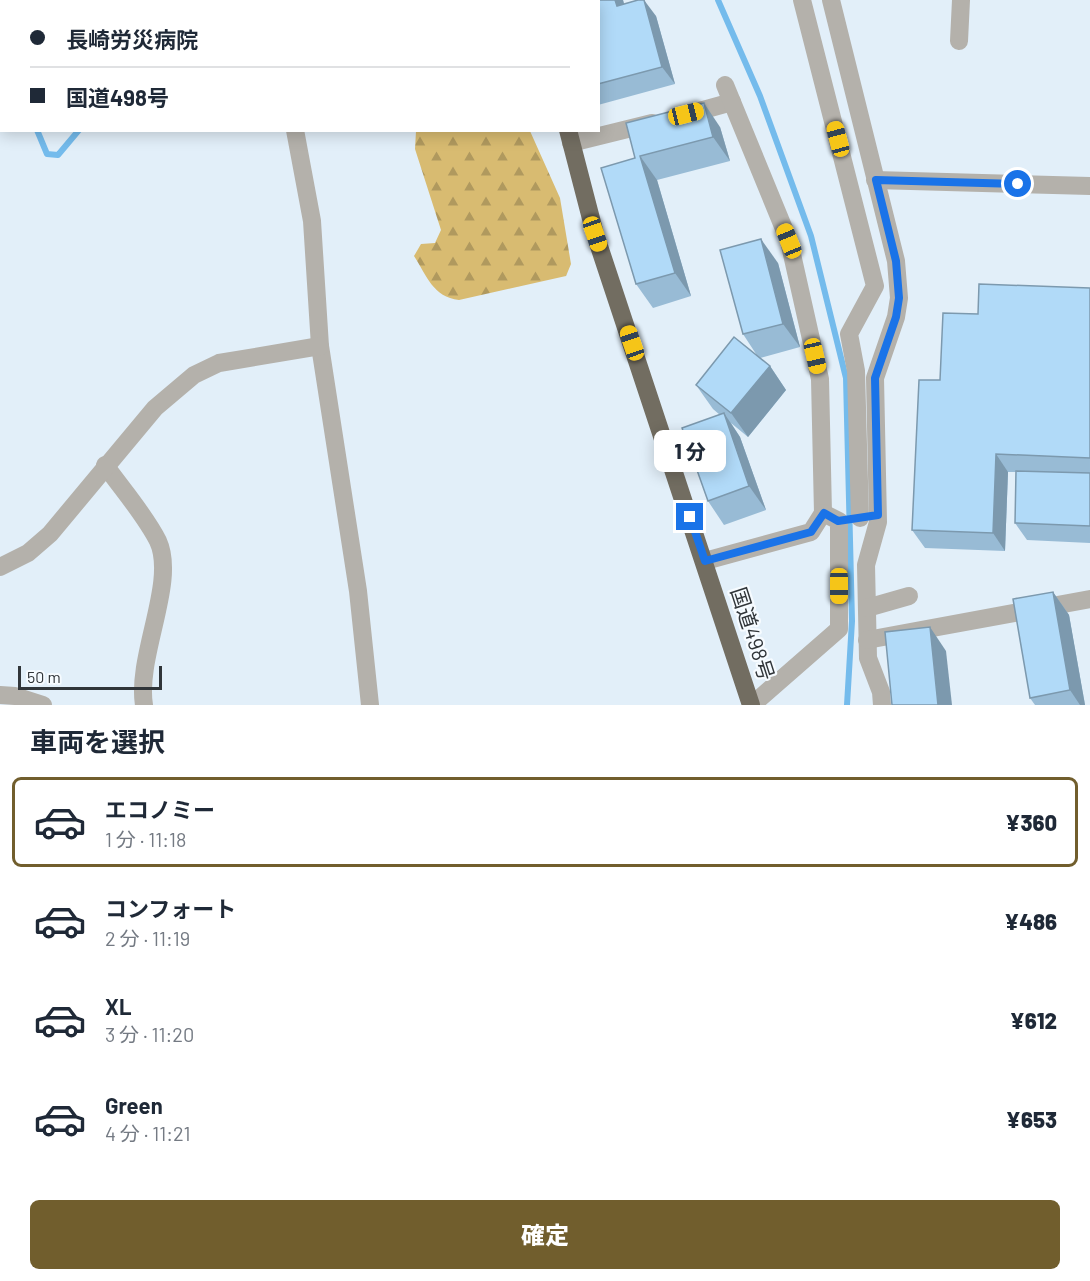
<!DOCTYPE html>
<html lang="ja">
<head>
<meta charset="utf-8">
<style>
  body { margin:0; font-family:Barlow,"Noto Sans JP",sans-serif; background:#f6f6f7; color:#1f2937; height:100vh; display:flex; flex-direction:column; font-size:22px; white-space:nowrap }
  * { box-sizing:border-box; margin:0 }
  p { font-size:20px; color:#747a83 }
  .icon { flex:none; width:33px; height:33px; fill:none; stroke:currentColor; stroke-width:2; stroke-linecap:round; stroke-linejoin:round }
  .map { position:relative; height:705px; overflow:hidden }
  .panel { display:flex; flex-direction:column; background:#fff; flex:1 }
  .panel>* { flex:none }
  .guide { position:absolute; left:0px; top:0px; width:600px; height:132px; box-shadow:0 3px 15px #0003; display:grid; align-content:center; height:132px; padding:0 30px; background:#fff }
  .scale { position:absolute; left:18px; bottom:15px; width:144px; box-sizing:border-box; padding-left:6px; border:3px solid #303539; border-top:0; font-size:16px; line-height:21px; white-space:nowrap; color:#303539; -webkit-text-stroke:4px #f6fbff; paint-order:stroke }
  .end { position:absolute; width:27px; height:27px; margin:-14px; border:8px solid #1a73e8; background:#fff; box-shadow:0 0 0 3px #fff }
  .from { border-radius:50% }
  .bubble { position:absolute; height:42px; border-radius:9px; background:#fff; box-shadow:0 3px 15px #0003; font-size:20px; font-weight:800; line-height:42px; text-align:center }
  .car { position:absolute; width:18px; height:36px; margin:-18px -9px; border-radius:8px; box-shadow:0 0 4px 2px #0007; background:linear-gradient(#f5c518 24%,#345 0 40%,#f5c518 0 76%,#345 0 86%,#f5c518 0) }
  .guide b { display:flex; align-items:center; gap:21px; height:57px; font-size:22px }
  .guide b+b { border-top:2px solid #e0e1e3 }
  .guide i { width:15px; height:15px; background:#1f2937 }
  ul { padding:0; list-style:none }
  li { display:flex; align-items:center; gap:18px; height:90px; margin:0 12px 9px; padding:0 18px; border:3px solid transparent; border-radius:9px }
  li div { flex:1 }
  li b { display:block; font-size:22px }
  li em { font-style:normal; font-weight:800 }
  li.selected { border-color:#715e2d }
  li>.icon { width:54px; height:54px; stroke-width:1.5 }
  h2 { padding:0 30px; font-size:27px; line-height:72px }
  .primary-button { display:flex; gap:12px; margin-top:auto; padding:12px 30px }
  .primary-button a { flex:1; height:69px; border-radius:9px; background:#715e2d; color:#fff; font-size:24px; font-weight:800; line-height:69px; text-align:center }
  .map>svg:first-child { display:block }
</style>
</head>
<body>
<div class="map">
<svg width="1090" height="705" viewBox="0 0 1090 705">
  <defs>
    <pattern id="forest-firs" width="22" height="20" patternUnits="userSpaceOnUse" patternTransform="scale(1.5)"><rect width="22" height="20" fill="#d8bb71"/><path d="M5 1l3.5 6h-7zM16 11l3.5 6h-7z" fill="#b0995e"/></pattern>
  </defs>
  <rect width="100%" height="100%" fill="#e2eff9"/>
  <path fill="url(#forest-firs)" d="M416 131H530L560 198 571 264 566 276 459 300C433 297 427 276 414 256L421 244 435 243 441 230 415 149Z"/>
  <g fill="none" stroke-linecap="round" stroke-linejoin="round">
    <g stroke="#74bbec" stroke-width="6">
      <path d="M718 0 760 96 811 236 846 378 852 621 847 705"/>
      <path d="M149 2V0"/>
      <path d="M0 121H2"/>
      <path d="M37 130 47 154 58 155 79 130"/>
    </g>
    <g stroke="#b4b1ab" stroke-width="18">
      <path d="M267 0V2"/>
      <path d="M802 0 875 286 849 334 856 371 860 518"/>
      <path d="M831 0 896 261 899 298 896 317 875 378 878 522 866 565 868 658 881 692 882 705"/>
      <path d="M61 2 62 0"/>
      <path d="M959 41 961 0"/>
      <path d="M0 56 2 54"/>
      <path d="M685 115 732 102"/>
      <path d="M295 130 312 221 320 346 358 591 370 705"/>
      <path d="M571 143 652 123"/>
      <path d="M875 180 1090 186"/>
      <path d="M105 465C122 489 145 515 158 541 177 582 136 656 144 705"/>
      <path d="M705 561 811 532 823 513 820 379 789 241 725 85"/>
      <path d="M0 567 28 553 50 534 155 408 194 375 219 363 320 346"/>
      <path d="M867 608 909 596"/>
      <path d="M867 640 1090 599"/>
      <path d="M0 695 15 696 43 705"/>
      <path d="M752 705 839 629V521L823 513"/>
    </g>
    <g stroke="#726d61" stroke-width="18">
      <path d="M533 0 534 2"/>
      <path d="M568 130 595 234 751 705"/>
    </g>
  </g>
  <g fill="#98bbd5">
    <path d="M623 0 624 4 656 16 675 84 598 105V2Z"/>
    <path d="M720 127 730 161 657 180 691 296 653 308 636 284 635 158Z"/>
    <path d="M778 263 800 347 760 358 770 366 786 390 748 437 731 423 740 437 766 510 724 525 708 501 720 415 713 409 696 385 758 357 743 334Z"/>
    <path d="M1090 288V543L1027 540 1015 523 1016 472H1008L1005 551 925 548 912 530 940 380 978 314Z"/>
    <path d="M1053 592 1069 615 1085 705H1035L1030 698Z"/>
  </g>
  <g fill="#7c99ae">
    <path d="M615 0H623L629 23 617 6Z"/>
    <path d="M644 0 656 16 675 84 662 67Z"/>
    <path d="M704 103 720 127 730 161 713 137Z"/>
    <path d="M640 156 657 180 691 296 675 273Z"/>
    <path d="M761 239 778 263 800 347 783 324Z"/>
    <path d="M770 366 786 390 748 437 731 413Z"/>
    <path d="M724 413 740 437 766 510 749 486Z"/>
    <path d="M996 454 1008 472 1005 551 993 533Z"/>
    <path d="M1053 592 1069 615 1085 705H1080L1070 690Z"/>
    <path d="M930 627 946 651 952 705H938Z"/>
  </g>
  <g fill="#b1daf8" stroke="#7c99ae" stroke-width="1.5">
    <path d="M549 0H615L617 6 638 0H644L662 67 598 84V2H550Z"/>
    <path d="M704 103 713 137 640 156 675 273 636 284 601 168 635 158 626 123Z"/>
    <path d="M761 239 783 324 743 334 720 250Z"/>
    <path d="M979 284 1090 288V458L996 454 993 533 912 530 919 380H940L943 313 978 314Z"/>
    <path d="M734 337 770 366 731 413 696 385Z"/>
    <path d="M724 413 749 486 708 501 682 428Z"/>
    <path d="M1016 471 1090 473V526L1015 523Z"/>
    <path d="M1053 592 1070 690 1030 698 1013 599Z"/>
    <path d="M930 627 938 705H892L885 632Z"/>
  </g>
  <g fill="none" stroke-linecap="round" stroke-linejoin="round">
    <path stroke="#1a73e8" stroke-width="8" d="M690 517 705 561 811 532 824 513 838 521 878 515 875 378 896 317 899 298 896 261 876 180 1018 184"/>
  </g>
  <g text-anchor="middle" stroke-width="4.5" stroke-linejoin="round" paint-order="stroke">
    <g font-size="21" fill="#303539" stroke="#f6fbff">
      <text transform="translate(752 634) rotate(72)" y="7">国道498号</text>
    </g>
  </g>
</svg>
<div class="scale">50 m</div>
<i class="end from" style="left:1018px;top:184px"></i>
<i class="end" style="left:690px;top:517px"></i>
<div class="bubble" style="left:654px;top:430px;width:72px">1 分</div>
<i class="car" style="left:686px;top:114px;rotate:76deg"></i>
<i class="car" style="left:838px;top:139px;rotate:345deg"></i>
<i class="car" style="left:595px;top:234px;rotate:161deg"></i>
<i class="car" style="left:789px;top:241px;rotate:338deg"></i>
<i class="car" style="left:632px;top:343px;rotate:341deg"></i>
<i class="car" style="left:815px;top:356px;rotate:167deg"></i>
<i class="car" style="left:839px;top:586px;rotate:180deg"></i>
<div class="guide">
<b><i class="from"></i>長崎労災病院</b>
<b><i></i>国道498号</b>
</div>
</div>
<section class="panel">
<h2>車両を選択</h2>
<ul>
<li class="selected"><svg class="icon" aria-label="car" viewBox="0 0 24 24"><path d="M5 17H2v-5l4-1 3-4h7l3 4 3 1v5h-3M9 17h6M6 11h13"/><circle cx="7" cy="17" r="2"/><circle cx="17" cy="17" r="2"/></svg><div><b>エコノミー</b><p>1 分 · 11:18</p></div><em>¥360</em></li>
<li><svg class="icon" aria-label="car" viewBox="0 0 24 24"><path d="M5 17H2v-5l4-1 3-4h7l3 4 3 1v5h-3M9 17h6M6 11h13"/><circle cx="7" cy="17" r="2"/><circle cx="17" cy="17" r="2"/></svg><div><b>コンフォート</b><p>2 分 · 11:19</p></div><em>¥486</em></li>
<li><svg class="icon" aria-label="car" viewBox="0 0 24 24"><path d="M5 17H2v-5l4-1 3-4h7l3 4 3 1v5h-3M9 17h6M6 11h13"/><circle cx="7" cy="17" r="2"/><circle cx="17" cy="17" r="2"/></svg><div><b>XL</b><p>3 分 · 11:20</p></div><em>¥612</em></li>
<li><svg class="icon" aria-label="car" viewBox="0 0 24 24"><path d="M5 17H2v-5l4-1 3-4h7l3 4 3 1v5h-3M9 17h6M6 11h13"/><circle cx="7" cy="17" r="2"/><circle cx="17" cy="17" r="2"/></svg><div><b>Green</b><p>4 分 · 11:21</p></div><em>¥653</em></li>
</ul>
<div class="primary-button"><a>確定</a></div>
</section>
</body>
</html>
